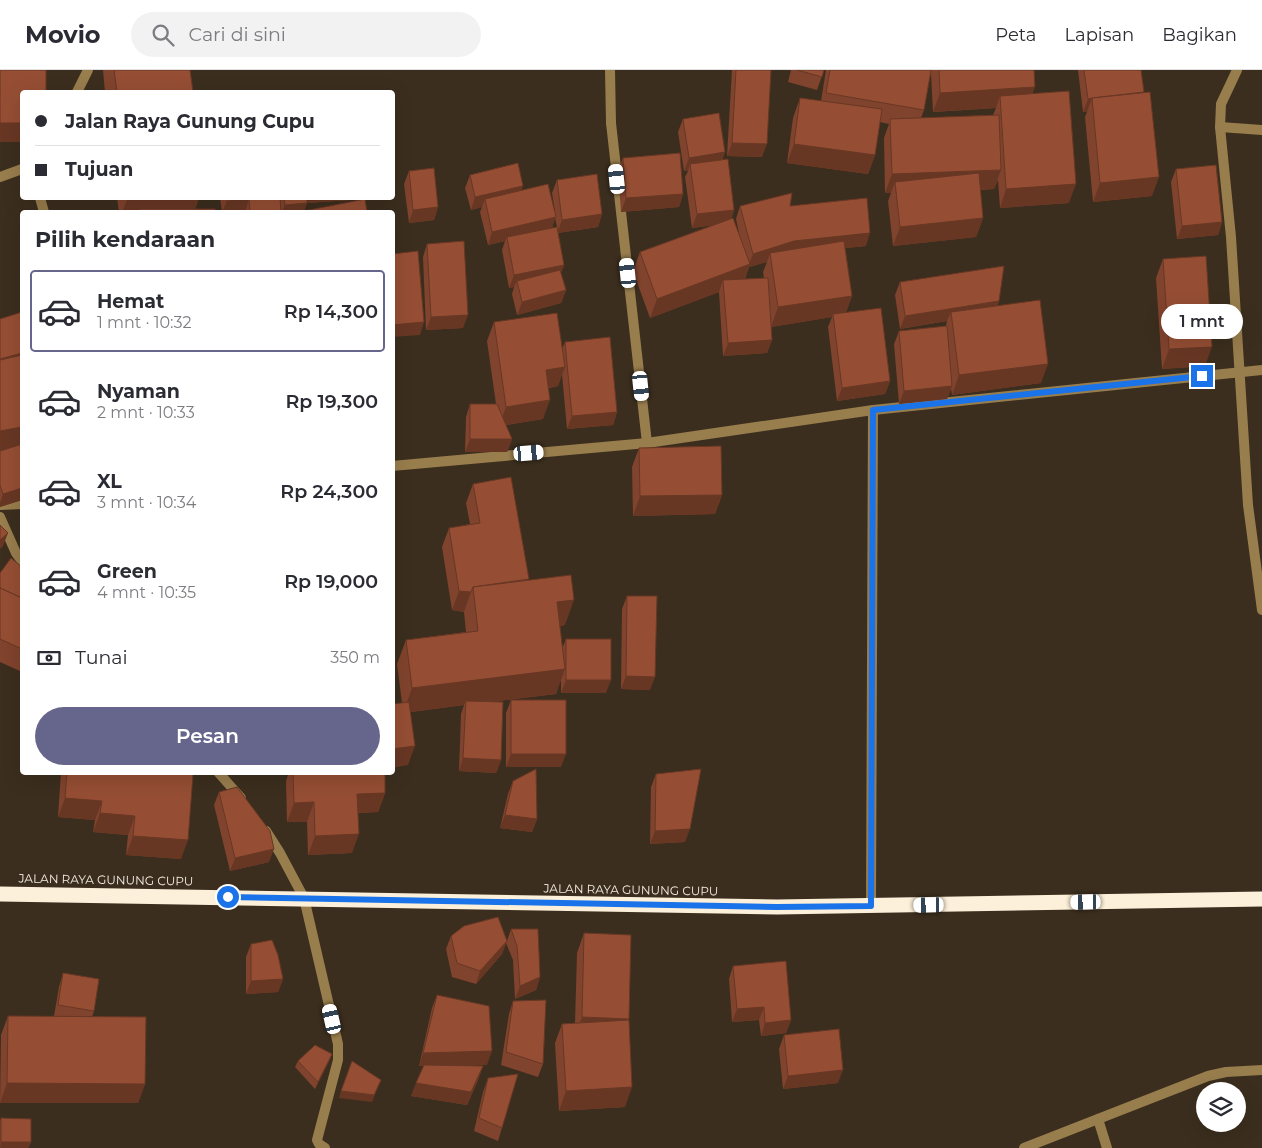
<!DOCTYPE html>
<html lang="id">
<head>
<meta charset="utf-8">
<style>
  body { margin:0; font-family:Montserrat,sans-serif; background:#f2f2f3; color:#2b2b33; height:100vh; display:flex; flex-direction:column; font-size:19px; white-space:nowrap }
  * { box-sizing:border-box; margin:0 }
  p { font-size:16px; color:#7c7c81 }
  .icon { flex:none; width:28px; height:28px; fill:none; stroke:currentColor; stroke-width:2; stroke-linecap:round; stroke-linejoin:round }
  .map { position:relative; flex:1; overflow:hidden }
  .details { position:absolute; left:20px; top:140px; width:375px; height:565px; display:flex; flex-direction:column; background:#fff; border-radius:5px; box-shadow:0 5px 20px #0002 }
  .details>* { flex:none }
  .banner { position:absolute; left:20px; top:20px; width:375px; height:110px; border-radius:5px; box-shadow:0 5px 20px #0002; display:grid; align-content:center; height:110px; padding:0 15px; background:#fff }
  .buttons { position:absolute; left:1196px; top:1012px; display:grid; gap:10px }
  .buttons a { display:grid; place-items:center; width:50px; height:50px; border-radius:50%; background:#fff; box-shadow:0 5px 20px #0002; font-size:25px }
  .end { position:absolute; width:22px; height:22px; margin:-11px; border:6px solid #1a73e8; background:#fff; box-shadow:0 0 0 2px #fff }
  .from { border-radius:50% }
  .bubble { position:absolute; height:35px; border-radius:18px; background:#fff; box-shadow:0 5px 20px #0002; font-size:16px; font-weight:600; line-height:35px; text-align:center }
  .car { position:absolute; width:15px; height:30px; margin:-15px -8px; border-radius:6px; box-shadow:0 0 4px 1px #0007; background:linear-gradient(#fff 24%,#345 0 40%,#fff 0 76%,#345 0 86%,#fff 0) }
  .banner b { display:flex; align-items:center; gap:18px; height:48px; font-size:19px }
  .banner b+b { border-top:1px solid #e1e1e2 }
  .banner i { width:12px; height:12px; background:#2b2b33 }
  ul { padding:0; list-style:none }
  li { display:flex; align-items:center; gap:15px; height:82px; margin:0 10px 8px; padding:0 5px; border:2px solid transparent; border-radius:5px }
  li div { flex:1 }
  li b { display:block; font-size:19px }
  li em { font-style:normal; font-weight:600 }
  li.selected { border-color:#66668d }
  li>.icon { width:45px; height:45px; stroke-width:1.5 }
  h2 { padding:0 15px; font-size:22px; line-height:60px }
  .pay { display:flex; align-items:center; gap:12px; height:55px; padding:0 15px; font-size:19px }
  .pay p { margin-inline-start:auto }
  .primary-button { display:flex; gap:10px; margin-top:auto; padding:10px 15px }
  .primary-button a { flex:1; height:58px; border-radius:30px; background:#66668d; color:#fff; font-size:20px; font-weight:600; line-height:58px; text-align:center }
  header { display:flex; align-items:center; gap:30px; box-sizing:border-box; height:70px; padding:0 25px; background:#fff; border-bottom:1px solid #e1e1e2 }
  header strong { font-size:24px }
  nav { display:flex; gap:28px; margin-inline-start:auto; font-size:18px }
  .search { width:350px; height:45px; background:#f2f2f3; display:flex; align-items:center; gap:12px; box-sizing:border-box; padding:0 18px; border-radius:28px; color:#7c7c81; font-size:19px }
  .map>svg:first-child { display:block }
</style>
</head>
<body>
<header>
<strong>Movio</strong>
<div class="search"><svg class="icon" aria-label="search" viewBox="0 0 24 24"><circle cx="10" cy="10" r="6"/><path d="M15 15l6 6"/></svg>Cari di sini</div>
<nav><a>Peta</a><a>Lapisan</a><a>Bagikan</a></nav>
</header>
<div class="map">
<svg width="1262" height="1078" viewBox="0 0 1262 1078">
  <rect width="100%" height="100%" fill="#3b2e1e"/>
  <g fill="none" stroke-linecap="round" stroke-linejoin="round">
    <path stroke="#987d4d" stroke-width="10" d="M610 0 611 53"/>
    <g stroke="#987d4d" stroke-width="10">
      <path d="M1237 0 1221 34 1220 57 1231 167 1248 435 1262 540"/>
      <path d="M77 22 88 0"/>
      <path d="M611 53 647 373"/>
      <path d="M1220 57 1262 60"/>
      <path d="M0 107 22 99"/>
      <path d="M40 128 44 142"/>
      <path d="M392 396 647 373 873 340 1262 300"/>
      <path d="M0 435 22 434"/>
      <path d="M0 447 16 483 22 491"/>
      <path d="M218 702 241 728"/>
      <path d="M266 761 280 783 304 828 338 974V990L317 1070 319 1074 325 1078"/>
      <path d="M871 836 873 340"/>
      <path d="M1098 1049 1107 1078"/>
      <path d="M1024 1078 1208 1006 1226 1002 1262 1000"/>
    </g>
    <path stroke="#fdf0da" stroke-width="15" d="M0 824 777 837 1262 829"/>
  </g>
  <g fill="#80432d" fill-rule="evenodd">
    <path d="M103 0H190L193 22H105Z"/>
    <path d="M732 0H771L762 87 727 86Z"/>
    <path d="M791 0H824L817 20 788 12Z"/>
    <path d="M826 0H1034L1032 24 1069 133 1000 138 998 110 994 119 980 120 983 148 976 167 893 176 888 131 891 123H885L884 68 889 54 880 52 875 85 868 104 787 93 793 48 800 28 821 31ZM931 3 933 42 996 38 993 45 921 48 924 40Z"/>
    <path d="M1078 0H1141L1152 126 1093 132 1085 47 1087 42H1083Z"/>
    <path d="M683 49 722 90 734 140 731 149 739 163 736 149 740 136H790L866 176 845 178 852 226 846 242 890 311 885 324 837 331 828 257 832 247 771 257 772 270 767 283 723 286 719 222 650 248 633 201 640 182 715 155 692 158 685 107 688 101H684L678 62ZM767 192 763 202 764 208 745 209 749 197Z"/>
    <path d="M623 88 683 124 679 137 621 142 618 101Z"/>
    <path d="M1176 99 1222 152 1218 165 1177 169 1171 112Z"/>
    <path d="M409 101 438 137 434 150 409 153 404 114Z"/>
    <path d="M470 105 521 121 555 142 552 123 557 110 602 144 598 157 558 163 564 195 561 203 566 220 561 233 517 245 512 224 514 217 509 218 502 180 505 171 488 175 480 142 482 137 471 140 465 118ZM555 148 557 157 552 158Z"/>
    <path d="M117 128H199L195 139 215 142H119Z"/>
    <path d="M220 128H352L351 130 307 133 304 141 367 142H222Z"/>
    <path d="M427 174 463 258 426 260 423 187Z"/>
    <path d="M1163 189 1205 296 1162 299 1156 208Z"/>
    <path d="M900 212 999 231 997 236 1041 313 952 325 951 319 947 329 899 334 894 274 899 261 946 256 947 251 900 259 895 225Z"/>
    <path d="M22 242V430L0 437V249Z"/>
    <path d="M494 252 562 279 565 272 617 342 613 355 567 359 562 304 558 316 549 318 543 349 506 355 512 369 507 382H465L466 347 470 334H496L487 271Z"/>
    <path d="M639 378 722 425 715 444 633 446 632 397Z"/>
    <path d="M473 414 528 510 565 555 560 556 562 579 566 569 606 623H561V608L556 624 490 632 501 690 496 703 459 701 461 644 464 635 411 642 408 695 402 633 397 594 406 570 466 562 464 542 452 540 442 477 449 458 470 454 466 433Z"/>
    <path d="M22 497V602L0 592V503Z"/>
    <path d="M627 526 650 620 621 619 622 539Z"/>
    <path d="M511 630 561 697H506V643Z"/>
    <path d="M61 702H192L181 789 126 785 128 765 93 762 95 750 58 747Z"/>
    <path d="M289 702H385V723L378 742 358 743 352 783 308 785 307 752H287L286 711Z"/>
    <path d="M656 704 685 772 650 774 651 717Z"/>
    <path d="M513 711 537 749 532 762 500 758 508 724Z"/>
    <path d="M219 722 269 792 230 801 214 735Z"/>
    <path d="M511 859 540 907 536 920 515 929 513 890 506 873 502 884 476 914 452 907 446 879 451 866 507 871Z"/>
    <path d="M584 863 629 949 625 1037 559 1041 555 973 562 954 575 953 577 883Z"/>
    <path d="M251 874 283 909 278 922 246 924V887Z"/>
    <path d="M733 896 791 950 786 963 761 966 759 950 732 952 729 909Z"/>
    <path d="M63 903 94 941 92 947 145 1014 138 1033H0L1 965 8 946H54L59 917Z"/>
    <path d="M437 925 487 995 434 996H483L478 1010 467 1035 411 1026 424 996H419L432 938Z"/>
    <path d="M513 931 543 994 538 1007 501 995 509 944Z"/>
    <path d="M784 965 838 1013 783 1019 779 979Z"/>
    <path d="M332 984 329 991 315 1019 295 997 298 991Z"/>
    <path d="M488 1008 502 1058 498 1071 474 1061 483 1022Z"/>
    <path d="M1 1048 31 1072 28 1078H0V1051Z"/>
  </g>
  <g fill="#683724">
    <path d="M1035 17 1028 36 1000 26 996 38 933 42 940 23Z"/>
    <path d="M1092 28 1087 42H1083L1088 29Z"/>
    <rect x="0" y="53" width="22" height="19"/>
    <path d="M732 73 767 74 762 87 727 86Z"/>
    <path d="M794 74 875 85 868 104 787 93Z"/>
    <path d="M725 82 721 95 690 94 688 101H684L689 88Z"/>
    <path d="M1001 100 994 119 896 123 895 112 891 123H885L892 104Z"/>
    <path d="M1159 107 1152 126 1093 132 1100 113Z"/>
    <path d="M1076 114 1069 133 1000 138 1006 119Z"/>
    <path d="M523 116 518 129H485L482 137 471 140 475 127Z"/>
    <path d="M683 124 679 137 621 142 626 128Z"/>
    <path d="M128 128H199L195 140 139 139 138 142H122Z"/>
    <path d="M307 128H352L351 130 305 133Z"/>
    <path d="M249 129 245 142H222L227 131Z"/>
    <path d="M307 133 304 142H282L285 135Z"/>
    <path d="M438 137 434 150 409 153 413 140Z"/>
    <path d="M734 140 729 153 692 158 697 144Z"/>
    <path d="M602 144 598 157 557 163 562 150Z"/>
    <path d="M556 147 551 160 507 167 505 171 488 175 492 162Z"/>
    <path d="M983 148 976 167 893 176 900 157Z"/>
    <path d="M1222 152 1218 165 1177 169 1182 156Z"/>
    <path d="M870 163 866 176 789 184 770 183 767 192 749 197 743 213 723 210 719 222 650 248 657 229 749 194 753 184 794 171Z"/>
    <path d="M564 195 559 208 517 211 514 217 509 218 514 205Z"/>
    <path d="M566 220 561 233 517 245 522 232Z"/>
    <path d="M852 226 845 245 833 244 832 247 771 257 778 237Z"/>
    <path d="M999 231 995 244 951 242 947 251 900 259 905 246Z"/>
    <path d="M468 245 463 258 426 260 431 247Z"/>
    <path d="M424 252 420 265 392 267V255Z"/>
    <path d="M772 270 767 283 723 286 728 273Z"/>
    <path d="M1212 277 1205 296 1162 299 1169 279Z"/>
    <path d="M22 283V294L0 289Z"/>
    <path d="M1048 294 1041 313 952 325 959 305Z"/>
    <path d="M565 297 558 316 539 319 546 300Z"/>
    <path d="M890 311 885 324 837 331 842 318Z"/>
    <path d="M952 316 947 329 899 334 904 321Z"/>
    <path d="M550 330 543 349 499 356 506 337Z"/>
    <path d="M617 342 613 355 567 359 572 346Z"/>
    <path d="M22 357V381L0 384V361Z"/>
    <path d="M470 369H512L507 382H465Z"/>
    <path d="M22 418V430L0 437V433L3 424Z"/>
    <path d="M722 425 715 444 633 446 640 426Z"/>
    <path d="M8 463 3 476 0 479V470Z"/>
    <path d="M459 521 471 522 464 542 452 540Z"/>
    <path d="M574 530 565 555 548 557 557 532Z"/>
    <path d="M565 599 556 624 466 635V631L464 635 403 643 412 618Z"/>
    <path d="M626 606 655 607 650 620 621 619Z"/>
    <path d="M566 610H611L606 623H561Z"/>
    <path d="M415 676 408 695 392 698V679Z"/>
    <path d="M511 684H566L561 697H506Z"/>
    <path d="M463 688 501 690 496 703 459 701Z"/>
    <path d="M385 723 378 742 350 743 357 724Z"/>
    <path d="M65 728 102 731 95 750 58 747Z"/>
    <path d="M314 732 307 752H287L294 733Z"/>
    <path d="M100 743 135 746 128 765 93 762Z"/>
    <path d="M505 745 537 749 532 762 500 758Z"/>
    <path d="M690 759 685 772 650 774 655 761Z"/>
    <path d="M359 764 352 783 308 785 315 766Z"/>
    <path d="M133 766 188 770 181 789 126 785Z"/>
    <path d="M274 779 269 792 230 801 235 788Z"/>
    <path d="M507 871 502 884 476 914 480 901Z"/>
    <path d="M540 907 536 920 515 929 520 916Z"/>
    <path d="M283 909 278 922 246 924 251 911Z"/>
    <path d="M764 937 759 950 732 952 737 939Z"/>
    <path d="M582 947 629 949 622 968 575 966Z"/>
    <path d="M791 950 786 963 761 966 765 953Z"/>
    <path d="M492 981 487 995 419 996 423 983Z"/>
    <path d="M332 984 329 991 315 1019 318 1012Z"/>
    <path d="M483 996 478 1010 467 1035 411 1026 416 1013Z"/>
    <path d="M843 1000 838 1013 783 1019 788 1006Z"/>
    <path d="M381 1010 372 1032 339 1028 341 1021Z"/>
    <path d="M7 1013 145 1014 138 1033H0Z"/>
    <path d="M632 1017 625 1037 559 1041 566 1021Z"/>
    <path d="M1 1072H31L28 1078H0Z"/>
  </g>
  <g fill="#954e34" stroke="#683724">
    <path d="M0 0H46V22H22V53H0Z"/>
    <path d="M114 0H190L193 22H117Z"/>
    <path d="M736 0H771L767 74 732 73Z"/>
    <path d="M797 0H824L822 7Z"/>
    <path d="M830 0H931L924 40 826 23Z"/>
    <path d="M939 0H1034L1035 17 940 23Z"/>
    <path d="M1084 0H1141L1144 22 1092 28 1088 29Z"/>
    <path d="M1069 21 1076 114 1006 119 1000 26Z"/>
    <path d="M1150 22 1159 107 1100 113 1092 28Z"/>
    <path d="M800 28 882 39 875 85 794 74Z"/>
    <path d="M719 43 725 82 689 88 683 49Z"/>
    <path d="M999 45 1001 100 892 104 890 49Z"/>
    <path d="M680 83 683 124 626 128 623 88Z"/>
    <path d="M728 89 734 140 697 144 690 94Z"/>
    <path d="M518 93 523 116 475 127 470 105Z"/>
    <path d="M1216 95 1222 152 1182 156 1176 99Z"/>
    <path d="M434 98 438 137 413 140 409 101Z"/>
    <path d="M979 103 983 148 900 157 895 112Z"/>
    <path d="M597 104 602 144 562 150 557 110Z"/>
    <path d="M548 114 556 147 492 162 485 129Z"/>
    <path d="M792 123 790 136 867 128 870 163 794 171 753 184 740 136Z"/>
    <path d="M226 128H280L281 142H250L249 129 227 131Z"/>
    <path d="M284 128H307V133L285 135Z"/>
    <path d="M365 129 367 142H299Z"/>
    <rect x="139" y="139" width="76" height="3"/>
    <path d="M733 148 750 194 657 229 640 182Z"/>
    <path d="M557 157 564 195 514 205 507 167Z"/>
    <path d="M464 171 468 245 431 247 427 174Z"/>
    <path d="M844 171 852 226 778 237 770 183Z"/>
    <path d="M418 181 424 252 392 255V184Z"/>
    <path d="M1206 186 1212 277 1169 279 1163 189Z"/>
    <path d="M1004 196 999 231 905 246 900 212Z"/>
    <path d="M560 200 566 220 522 232 517 211Z"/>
    <path d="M768 208 772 270 728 273 723 210Z"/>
    <path d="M1040 230 1048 294 959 305 951 242Z"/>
    <path d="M881 238 890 311 842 318 833 244Z"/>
    <path d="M22 242V283L0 289V249Z"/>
    <path d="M557 243 565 297 546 300 550 330 506 337 494 252Z"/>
    <path d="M947 256 952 316 904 321 899 261Z"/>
    <path d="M610 267 617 342 572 346 565 272Z"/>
    <path d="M22 285V357L0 361V290Z"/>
    <path d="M470 334H497L512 369H470Z"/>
    <path d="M22 374V418L3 424 0 415V381Z"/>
    <path d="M721 376 722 425 640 426 639 378Z"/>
    <path d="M511 407 529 509 473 517 471 522 459 521 449 458 480 453 473 414Z"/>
    <path d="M0 455 8 463 0 470Z"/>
    <path d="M11 488 22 497V528L0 518V503Z"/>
    <path d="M571 505 574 530 557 532 565 599 412 618 406 570 478 561 473 517Z"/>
    <path d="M0 518 22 528V579L0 569Z"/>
    <path d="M627 526H657L655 607 626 606Z"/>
    <rect x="566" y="569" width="45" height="41"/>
    <rect x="511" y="630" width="55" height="54"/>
    <path d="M466 631 503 632 501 690 463 688Z"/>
    <path d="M409 632 415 676 392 679V634Z"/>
    <path d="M536 699 537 749 505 745 513 711Z"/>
    <path d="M701 699 690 759 655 761 656 704Z"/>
    <path d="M67 702H192L193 705 188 770 133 766 135 746 100 743 102 731 65 728Z"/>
    <path d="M293 702H385V723L357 724 359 764 315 766 314 732 294 733Z"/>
    <path d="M237 717 270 761 274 779 235 788 219 722Z"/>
    <path d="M498 847 507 871 480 901 457 893 451 866 464 856Z"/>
    <path d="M511 859H538L540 907 520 916 517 876Z"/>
    <path d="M584 863 631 865 629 949 582 947Z"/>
    <path d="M272 870 278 885 283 909 251 911V874Z"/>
    <path d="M786 891 791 950 765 953 764 937 737 939 733 896Z"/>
    <path d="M63 903 99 909 94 941 58 935Z"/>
    <path d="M437 925 489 936 492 981 423 983Z"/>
    <path d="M546 930 543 994 506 982 513 931Z"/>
    <path d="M8 946 146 947 145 1014 7 1013Z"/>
    <path d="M629 950 632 1017 566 1021 562 954Z"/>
    <path d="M839 959 843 1000 788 1006 784 965Z"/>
    <path d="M315 975 332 984 318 1012 298 991Z"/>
    <path d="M352 991 381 1010 374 1025 341 1021Z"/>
    <path d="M424 995 483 996 471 1022 416 1013Z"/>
    <path d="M518 1004 502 1058 479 1048 488 1008Z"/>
    <path d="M1 1048 31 1049V1072H1Z"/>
  </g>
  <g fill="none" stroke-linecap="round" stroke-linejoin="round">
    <path stroke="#1a73e8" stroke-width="6" d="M228 827 777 837 871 836 873 340 1202 306"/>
  </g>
  <g text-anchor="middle" stroke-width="4" stroke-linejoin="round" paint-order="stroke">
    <g font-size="12" fill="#f3ebe1" stroke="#3b2e1e">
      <text transform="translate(106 810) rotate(1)" y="4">JALAN RAYA GUNUNG CUPU</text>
      <text transform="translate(631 820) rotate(1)" y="4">JALAN RAYA GUNUNG CUPU</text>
    </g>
  </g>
</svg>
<div class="buttons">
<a><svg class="icon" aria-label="layers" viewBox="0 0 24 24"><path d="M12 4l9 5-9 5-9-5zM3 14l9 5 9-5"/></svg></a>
</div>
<i class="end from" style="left:228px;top:827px"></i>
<i class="end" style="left:1202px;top:306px"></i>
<div class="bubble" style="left:1161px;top:234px;width:82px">1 mnt</div>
<i class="car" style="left:617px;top:109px;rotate:354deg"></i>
<i class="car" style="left:628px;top:203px;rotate:354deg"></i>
<i class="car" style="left:641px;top:316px;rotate:174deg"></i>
<i class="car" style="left:529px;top:383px;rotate:85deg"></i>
<i class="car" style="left:1086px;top:832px;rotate:269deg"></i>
<i class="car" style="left:929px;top:835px;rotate:269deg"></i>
<i class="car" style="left:332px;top:949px;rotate:347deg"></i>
<div class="banner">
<b><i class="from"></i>Jalan Raya Gunung Cupu</b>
<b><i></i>Tujuan</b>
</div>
<section class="details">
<h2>Pilih kendaraan</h2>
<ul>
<li class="selected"><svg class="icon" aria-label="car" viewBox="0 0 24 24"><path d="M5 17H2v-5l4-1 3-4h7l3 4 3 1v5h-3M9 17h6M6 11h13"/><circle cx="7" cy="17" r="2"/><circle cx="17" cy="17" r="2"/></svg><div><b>Hemat</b><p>1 mnt · 10:32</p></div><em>Rp 14,300</em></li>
<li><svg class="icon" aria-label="car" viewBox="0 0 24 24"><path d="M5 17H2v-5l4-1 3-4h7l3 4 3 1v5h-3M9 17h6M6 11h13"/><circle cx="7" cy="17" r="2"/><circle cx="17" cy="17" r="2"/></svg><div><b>Nyaman</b><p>2 mnt · 10:33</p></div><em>Rp 19,300</em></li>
<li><svg class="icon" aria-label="car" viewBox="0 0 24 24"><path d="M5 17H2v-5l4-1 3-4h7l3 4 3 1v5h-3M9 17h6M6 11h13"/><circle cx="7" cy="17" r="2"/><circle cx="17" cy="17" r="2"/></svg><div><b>XL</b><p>3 mnt · 10:34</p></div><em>Rp 24,300</em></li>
<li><svg class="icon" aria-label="car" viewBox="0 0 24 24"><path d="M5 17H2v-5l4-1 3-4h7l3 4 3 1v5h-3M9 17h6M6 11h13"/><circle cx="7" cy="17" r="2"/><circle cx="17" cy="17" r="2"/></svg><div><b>Green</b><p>4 mnt · 10:35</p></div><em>Rp 19,000</em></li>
</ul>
<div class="pay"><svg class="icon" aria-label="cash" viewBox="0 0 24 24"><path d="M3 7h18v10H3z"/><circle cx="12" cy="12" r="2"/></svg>Tunai<p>350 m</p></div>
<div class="primary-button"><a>Pesan</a></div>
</section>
</div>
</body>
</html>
